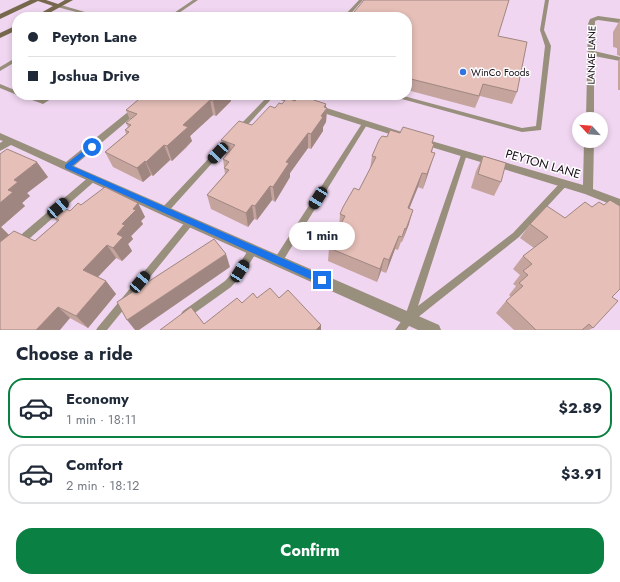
<!DOCTYPE html>
<html lang="en">
<head>
<meta charset="utf-8">
<style>
  body { margin:0; font-family:Jost,sans-serif; background:#f2f2f3; color:#1f2937; height:100vh; display:flex; flex-direction:column; font-size:15px; white-space:nowrap }
  * { box-sizing:border-box; margin:0 }
  p { font-size:13px; color:#747a83 }
  .icon { flex:none; width:22px; height:22px; fill:none; stroke:currentColor; stroke-width:2; stroke-linecap:round; stroke-linejoin:round }
  .map { position:relative; height:330px; overflow:hidden }
  .details { display:flex; flex-direction:column; background:#fff; flex:1 }
  .details>* { flex:none }
  .top-card { position:absolute; left:12px; top:12px; width:400px; height:88px; border-radius:16px; box-shadow:0 2px 6px #0003; display:grid; align-content:center; height:88px; padding:0 16px; background:#fff }
  .needle { width:26px; rotate:296deg }
  .fabs { position:absolute; left:572px; top:112px; display:grid; gap:8px }
  .fabs a { display:grid; place-items:center; width:36px; height:36px; border-radius:50%; background:#fff; box-shadow:0 2px 6px #0003; font-size:20px }
  .end { position:absolute; width:18px; height:18px; margin:-9px; border:5px solid #1a73e8; background:#fff; box-shadow:0 0 0 2px #fff }
  .from { border-radius:50% }
  .bubble { position:absolute; height:28px; border-radius:14px; background:#fff; box-shadow:0 2px 6px #0003; font-size:13px; font-weight:700; line-height:28px; text-align:center }
  .car { position:absolute; width:12px; height:24px; margin:-12px -6px; border-radius:5px; box-shadow:0 0 3px 1px #0007; background:linear-gradient(#222 24%,#8ab4d8 0 40%,#222 0 76%,#8ab4d8 0 86%,#222 0) }
  .top-card b { display:flex; align-items:center; gap:14px; height:38px; font-size:15px }
  .top-card b+b { border-top:1px solid #e0e1e3 }
  .top-card i { width:10px; height:10px; background:#1f2937 }
  ul { padding:0; list-style:none }
  li { display:flex; align-items:center; gap:12px; height:60px; margin:0 8px 6px; padding:0 8px; border:2px solid #e0e1e3; border-radius:16px }
  li div { flex:1 }
  li b { display:block; font-size:15px }
  li em { font-style:normal; font-weight:700 }
  li.active { border-color:#0b8043 }
  li>.icon { width:36px; height:36px; stroke-width:1.5 }
  h2 { padding:0 16px; font-size:18px; line-height:48px }
  .action { display:flex; gap:8px; margin-top:auto; padding:8px 16px }
  .action a { flex:1; height:46px; border-radius:16px; background:#0b8043; color:#fff; font-size:16px; font-weight:700; line-height:46px; text-align:center }
  .map>svg:first-child { display:block }
</style>
</head>
<body>
<div class="map">
<svg width="620" height="330" viewBox="0 0 620 330">
  <rect width="100%" height="100%" fill="#f0d6f0"/>
  <g fill="none" stroke-linecap="round" stroke-linejoin="round">
    <g fill="#998f7d" fill-rule="evenodd">
      <path d="M193 0H198L173 17H168Z"/>
      <path d="M359 0H363L348 17H343Z"/>
      <path d="M545 0H549L544 30 551 46 541 130 522 132 391 96 390 95H400L522 128 536 126 545 46 540 30Z"/>
      <path d="M57 5H61L102 17H95L57 7Z"/>
      <path d="M17 57V61L0 71V67Z"/>
      <path d="M0 84 17 91V95L0 88Z"/>
      <path d="M20 95H29L42 100 50 95H57L43 104 21 96Z"/>
      <path d="M269 95H275L241 132H237L236 130 237 128Z"/>
      <path d="M365 121 368 123 281 264 278 265 275 264 274 261 275 258 363 122Z"/>
      <path d="M227 139H231L232 141 167 213 164 214 161 213 160 211 161 209Z"/>
      <path d="M462 152H464L467 154 418 306 513 233 561 182H567L568 184 519 237 412 322 406 330H395L405 316Z"/>
      <path d="M93 175 96 176 97 178 96 180 22 245 19 246 16 245 15 242 16 239 90 176Z"/>
      <path d="M190 219 193 220 194 222 193 224 107 330H96L98 327 187 220Z"/>
      <path d="M253 246 256 247 257 250 256 253 243 274 231 287 189 317 186 319 183 317 181 314 183 311 225 281 237 268 250 247Z"/>
    </g>
    <g fill="#998f7d" fill-rule="evenodd">
      <path d="M598 16 620 19V23L598 20 595 21 594 51 620 57V61L594 56V119H586L588 24 590 19Z"/>
      <path d="M149 95H158L74 166 439 325 441 330H418L160 214 11 145 0 151V143L3 141 0 140V133L66 162Z"/>
      <path d="M270 95H283L302 101 303 103 299 106 271 97Z"/>
      <path d="M314 104 405 133 407 135 402 138 311 109 310 107 311 105Z"/>
      <path d="M421 138 583 185 584 141H594L593 189 620 199V208L585 194 418 143 416 141Z"/>
    </g>
    <g fill="#76684d" fill-rule="evenodd">
      <path d="M30 0H46L58 4 65 0H73L42 17H34L53 6 38 1 0 19V14Z"/>
      <path d="M17 25V30L0 38V33Z"/>
    </g>
  </g>
  <g fill="#c5a49e">
    <path d="M407 17 498 36 517 92 512 104 480 96 475 108 407 90Z"/>
    <path d="M620 20V56L617 55V48L613 47V32Z"/>
    <path d="M620 58V90H618V62Z"/>
    <path d="M231 97V101L216 116 213 115 190 136 192 141 186 148 172 161 170 160 153 176 151 175 143 182 113 167 105 152 126 134 125 130 128 127 126 123 130 120 126 110Z"/>
    <path d="M295 101 326 104V107L327 108 326 122 323 127V131L311 149 308 148 290 173V177L275 202 272 200 257 220 254 219 248 227 211 209 207 195 225 174 223 159 226 155 224 154 221 140 252 125 275 108 282 104Z"/>
    <path d="M400 133 434 144 432 152 428 174 423 189 418 187 409 208V224L402 242H401L398 250 395 249 386 273 381 271 377 282 328 261 329 248 339 228 340 214 359 190 370 169 372 156 387 137Z"/>
    <path d="M0 154 48 177 27 193 30 196 22 203 25 206 1 227 9 235 35 241 57 222 53 217 70 211 81 205 138 203 145 217 141 221 143 224 131 236 133 239 128 244 132 251 122 261 116 258 98 277 106 281 116 294 88 328 70 318 0 330Z"/>
    <path d="M483 156 501 182 494 196 471 188 476 171Z"/>
    <path d="M547 206 612 297 593 328 589 330H514L496 313 506 301 511 297 509 295 516 286 513 284 520 275 513 269 523 256 534 248 520 238 530 224Z"/>
  </g>
  <g fill="#a08681">
    <path d="M220 95H232L231 97V101L216 116 213 101Z"/>
    <path d="M210 100 213 115 190 136 192 141 172 161 167 146 183 125Z"/>
    <path d="M326 104V109L327 108 326 122 323 127V131L311 149V134L321 116 324 107Z"/>
    <path d="M308 133V148L290 173V177L275 202 273 187 286 162Z"/>
    <path d="M164 145 170 160 153 176 146 162Z"/>
    <path d="M433 159 423 189 427 174Z"/>
    <path d="M145 161 151 175 143 182 137 168Z"/>
    <path d="M37 162 48 177 27 193 30 196 22 203 25 206 1 227 14 240 0 252V203L14 180Z"/>
    <path d="M422 173 418 187 404 222 408 208Z"/>
    <path d="M270 186 272 200 257 220 255 206Z"/>
    <path d="M138 203 145 217 141 221 143 224 131 236 133 239 128 244 132 251 122 261 113 248 117 234 122 224 133 209Z"/>
    <path d="M252 205 254 219 248 227 246 213Z"/>
    <path d="M413 210 409 224 402 242 406 229Z"/>
    <path d="M399 236 395 249 386 273 389 260Z"/>
    <path d="M107 245 116 258 93 282 83 270Z"/>
    <path d="M226 254 230 267 139 330H135L127 320Z"/>
    <path d="M384 258 381 271 377 282 380 269Z"/>
    <path d="M106 281 116 294 88 328 76 316Z"/>
    <path d="M58 307 70 318 60 330H36Z"/>
    <path d="M321 325V330H316Z"/>
  </g>
  <g fill="#e5bfb8" stroke="#a08681">
    <path d="M364 0H509L498 36 527 42 517 92 483 84 479 96 407 78V17H350Z"/>
    <path d="M144 95H220L213 101 210 100 183 125 188 127 167 146 164 145 146 162 145 161 137 168 105 152 129 132 125 130 131 125 126 123 137 114 126 110Z"/>
    <path d="M299 95 326 104 324 107 327 108 321 116 323 117 311 134 308 133 286 162 289 163 273 187 270 186 255 206 252 205 246 213 207 195 229 170 224 168 229 162 223 159 235 145 221 140 239 121 252 125 270 106 275 108 279 103 282 104 287 98 295 101Z"/>
    <path d="M403 127 434 136 432 143 434 144 431 152 435 153 427 174 422 173 408 208 413 210 406 229 405 228 402 237 399 236 389 260 384 258 380 269 329 248 345 216 340 214 343 207 354 188 359 190 376 157 372 156 379 140 382 136 387 137 390 130 400 133Z"/>
    <path d="M7 149 37 162 14 180 18 182 8 190 13 192 0 203V154Z"/>
    <path d="M483 156 506 163 501 182 478 174Z"/>
    <path d="M105 187 138 203 133 209 136 210 122 224 125 225 117 234 123 237 113 248 107 245 83 270 106 281 76 316 58 307 36 330H0V242L14 231 35 241 59 220 53 217 64 208 70 211 78 203 81 205Z"/>
    <path d="M610 200 620 206V289L612 297 618 301 593 328 589 324 582 330H536L506 301 523 286 519 283 528 275 523 271 532 264 523 256 548 237 530 224 547 206 565 218 585 202 592 207 599 202 604 205Z"/>
    <path d="M214 239 226 254 127 320 117 302Z"/>
    <path d="M270 288 279 298 288 290 321 325 316 330H160L191 307 204 324 237 298 242 303 253 293 257 298Z"/>
  </g>
  <path fill="#1a73e8" d="M92 144 94 145V148L72 166 325 277 326 280 325 283H319L65 168V165Z"/>
  <circle fill="#3174e1" stroke="#fff" stroke-width="1.5" cx="463" cy="72" r="4"/>
  <g text-anchor="middle" stroke-width="3" stroke-linejoin="round" paint-order="stroke">
    <g font-size="10" fill="#130a13" stroke="#fff">
      <text transform="translate(591 55) rotate(-89)" y="4">LANAE LANE</text>
    </g>
    <g font-size="10" fill="#130a13" stroke="#fff" text-anchor="start">
      <text x="471" y="76">WinCo Foods</text>
    </g>
    <g font-size="12" fill="#130a13" stroke="#fff">
      <text transform="translate(543 164) rotate(16)" y="4">PEYTON LANE</text>
    </g>
  </g>
</svg>
<div class="fabs">
<a><svg class="needle" viewBox="-14 -14 28 28"><path d="M0-13l5 13h-10z" fill="#e53935"/><path d="M0 13l5-13h-10z" fill="#747a83"/></svg></a>
</div>
<i class="end from" style="left:92px;top:147px"></i>
<i class="end" style="left:322px;top:280px"></i>
<div class="bubble" style="left:289px;top:222px;width:66px">1 min</div>
<i class="car" style="left:218px;top:153px;rotate:223deg"></i>
<i class="car" style="left:318px;top:198px;rotate:212deg"></i>
<i class="car" style="left:58px;top:208px;rotate:49deg"></i>
<i class="car" style="left:240px;top:271px;rotate:32deg"></i>
<i class="car" style="left:140px;top:282px;rotate:40deg"></i>
<div class="top-card">
<b><i class="from"></i>Peyton Lane</b>
<b><i></i>Joshua Drive</b>
</div>
</div>
<section class="details">
<h2>Choose a ride</h2>
<ul>
<li class="active"><svg class="icon" aria-label="car" viewBox="0 0 24 24"><path d="M5 17H2v-5l4-1 3-4h7l3 4 3 1v5h-3M9 17h6M6 11h13"/><circle cx="7" cy="17" r="2"/><circle cx="17" cy="17" r="2"/></svg><div><b>Economy</b><p>1 min · 18:11</p></div><em>$2.89</em></li>
<li><svg class="icon" aria-label="car" viewBox="0 0 24 24"><path d="M5 17H2v-5l4-1 3-4h7l3 4 3 1v5h-3M9 17h6M6 11h13"/><circle cx="7" cy="17" r="2"/><circle cx="17" cy="17" r="2"/></svg><div><b>Comfort</b><p>2 min · 18:12</p></div><em>$3.91</em></li>
</ul>
<div class="action"><a>Confirm</a></div>
</section>
</body>
</html>
